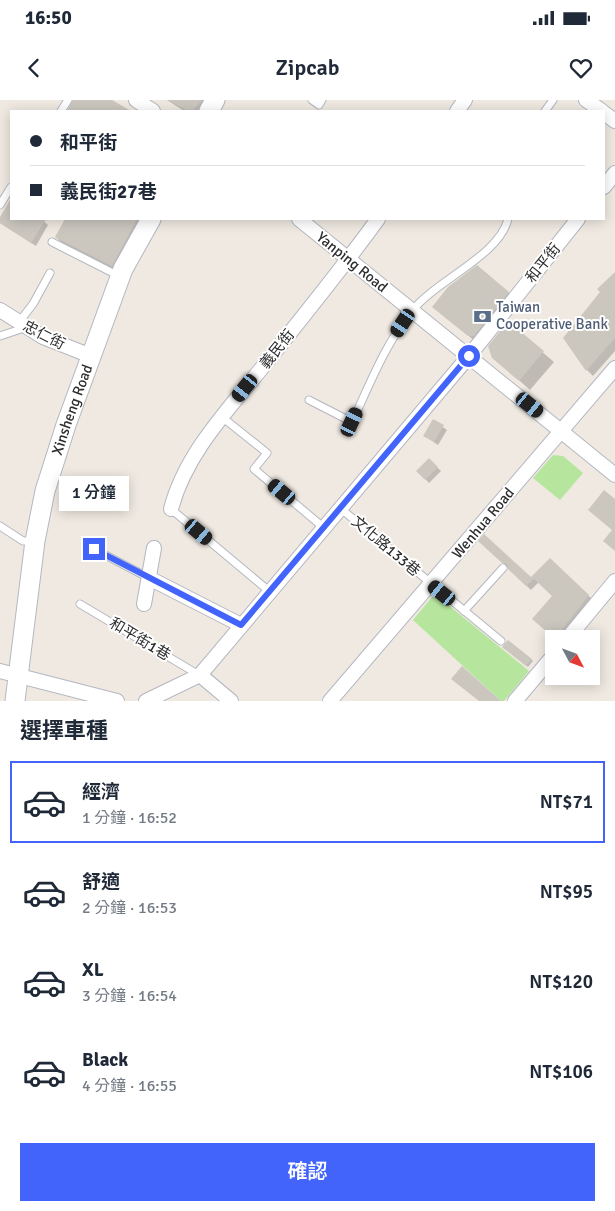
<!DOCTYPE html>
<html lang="zh-TW">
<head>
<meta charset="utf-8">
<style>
  body { margin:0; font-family:Signika,"Noto Sans TC",sans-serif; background:#f2f2f3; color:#1f2937; height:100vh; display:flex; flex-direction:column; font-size:19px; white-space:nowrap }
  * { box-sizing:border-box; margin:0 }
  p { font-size:16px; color:#747a83 }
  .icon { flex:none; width:28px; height:28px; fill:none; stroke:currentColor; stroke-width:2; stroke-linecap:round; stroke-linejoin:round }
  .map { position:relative; height:601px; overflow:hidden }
  .sheet { display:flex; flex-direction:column; background:#fff; flex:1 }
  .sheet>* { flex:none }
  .guide { position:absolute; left:10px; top:10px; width:595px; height:110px; border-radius:0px; box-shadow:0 2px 12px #0003; display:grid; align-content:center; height:110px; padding:0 20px; background:#fff }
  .needle { width:32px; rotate:131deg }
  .buttons { position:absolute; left:545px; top:530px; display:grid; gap:10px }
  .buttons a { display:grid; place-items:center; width:55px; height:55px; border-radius:0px; background:#fff; box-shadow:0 2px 12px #0003; font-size:25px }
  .end { position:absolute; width:22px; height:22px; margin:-11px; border:6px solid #4264fb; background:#fff; box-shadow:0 0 0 2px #fff }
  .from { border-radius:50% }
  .bubble { position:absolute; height:35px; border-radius:0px; background:#fff; box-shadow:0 2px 12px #0003; font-size:16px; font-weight:600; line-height:35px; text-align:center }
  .car { position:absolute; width:15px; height:30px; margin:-15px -8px; border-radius:6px; box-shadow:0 0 4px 1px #0007; background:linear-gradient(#222 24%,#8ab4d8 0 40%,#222 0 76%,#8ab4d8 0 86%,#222 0) }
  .guide b { display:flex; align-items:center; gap:18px; height:48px; font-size:19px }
  .guide b+b { border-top:1px solid #e0e1e3 }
  .guide i { width:12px; height:12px; background:#1f2937 }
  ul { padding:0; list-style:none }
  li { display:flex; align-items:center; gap:15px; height:82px; margin:0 10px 8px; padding:0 10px; border:2px solid transparent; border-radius:0px }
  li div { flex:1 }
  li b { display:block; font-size:19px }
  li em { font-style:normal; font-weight:600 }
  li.on { border-color:#4264fb }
  li>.icon { width:45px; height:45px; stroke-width:1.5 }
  h2 { padding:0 20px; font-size:22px; line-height:60px }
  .primary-button { display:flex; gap:10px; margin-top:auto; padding:10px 20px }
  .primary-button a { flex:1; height:58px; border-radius:0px; background:#4264fb; color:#fff; font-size:20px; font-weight:600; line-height:58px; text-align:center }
  .status { display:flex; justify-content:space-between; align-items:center; height:35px; padding:0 25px; background:#fff; direction:ltr }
  .status svg { height:14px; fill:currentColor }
  header { display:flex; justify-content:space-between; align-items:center; height:65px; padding:0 20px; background:#fff; font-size:22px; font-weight:600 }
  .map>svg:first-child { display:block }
</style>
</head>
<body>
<div class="status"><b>16:50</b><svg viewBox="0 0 49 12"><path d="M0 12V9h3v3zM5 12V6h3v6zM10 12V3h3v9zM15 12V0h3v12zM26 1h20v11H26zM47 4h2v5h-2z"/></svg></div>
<header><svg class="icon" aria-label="back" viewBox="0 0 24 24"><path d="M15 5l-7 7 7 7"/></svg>Zipcab<svg class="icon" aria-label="heart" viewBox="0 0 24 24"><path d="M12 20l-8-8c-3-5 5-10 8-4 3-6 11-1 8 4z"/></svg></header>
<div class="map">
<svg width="615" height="601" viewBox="0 0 615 601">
  <rect width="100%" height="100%" fill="#efe9e1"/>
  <g fill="#b6e59e">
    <path d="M553 355 563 356 583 373 560 400 533 378Z"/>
    <path d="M432 497 441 499 529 571 504 601H501L413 520Z"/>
  </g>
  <g fill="#0003">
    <path d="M75 0H110L129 11H73L70 9Z"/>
    <path d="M167 0H207L200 11H184Z"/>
    <path d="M11 102V119H41L48 125 36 146 0 123Z"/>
    <path d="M69 119H147L119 172 63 144 56 137Z"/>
    <path d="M615 175V251L593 276 587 270Z"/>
    <path d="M508 193 514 199 475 241 440 213Z"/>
    <path d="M508 223 554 262 530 290 501 264Z"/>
    <path d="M434 321 447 330 438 345 425 336Z"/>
    <path d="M429 360 441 371 429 383 418 371Z"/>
    <path d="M480 441 531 478 550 460 593 500 562 539H556L538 523 554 496 539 482 531 490Z"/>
    <path d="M508 542 533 561 528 567 504 547Z"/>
  </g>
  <g fill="#cbc7bf">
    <path d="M73 0H112L131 11H67Z"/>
    <path d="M168 0H202L194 9 188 11Z"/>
    <path d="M11 98V119H46L31 143 0 123V117Z"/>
    <path d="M65 119H137L112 166 55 137Z"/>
    <path d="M477 165 509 192 474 236H468L432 207 448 187Z"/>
    <path d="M615 172V238L586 271 563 238 600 192 597 189Z"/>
    <path d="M508 221 544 251 519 281 492 258 488 246Z"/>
    <path d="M433 319 444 325 434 342 423 336Z"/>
    <path d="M429 358 438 367 425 380 416 371Z"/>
    <path d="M604 390 615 399V451L603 441 612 430 588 410Z"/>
    <path d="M484 434 531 477 550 458 589 495 555 539 532 519 552 496 534 479 526 486 508 469 507 464 502 463 478 441Z"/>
    <path d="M508 540 532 559 526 566 502 547Z"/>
    <path d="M462 566 501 601H479L451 579Z"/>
  </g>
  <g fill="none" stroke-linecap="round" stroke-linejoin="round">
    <defs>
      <g id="lane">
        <path d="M312 0 319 5 322 0"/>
        <path d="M61 11 68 0"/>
        <path d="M545 11 553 0"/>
        <path d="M0 105 11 87"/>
        <path d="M52 142 119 176"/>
        <path d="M19 222 33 204 50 173"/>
        <path d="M0 236 27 227"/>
        <path d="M309 300 352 322C370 284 385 244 412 211 436 180 499 156 508 119"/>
        <path d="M222 317 267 353 254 369 323 427"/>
        <path d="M340 408 501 541"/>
        <path d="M171 409 269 491"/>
        <path d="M0 426 23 441H35"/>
        <path d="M94 449 149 478"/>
        <path d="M80 504 199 575"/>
        <path d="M464 511 503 468"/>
      </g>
      <g id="street">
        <path d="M136 0 153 11"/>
        <path d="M586 0 602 11"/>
        <path d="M457 11 465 0"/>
        <path d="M604 13 615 21"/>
        <path d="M604 87 615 73"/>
        <path d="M299 119 615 375"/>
        <path d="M0 210 43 237 91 256"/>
        <path d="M171 409C185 355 226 312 261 269 301 219 341 170 378 119"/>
        <path d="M149 478 241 525"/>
        <path d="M144 504 154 448"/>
        <path d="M567 539 615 481"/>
        <path d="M0 571 117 601"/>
        <path d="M200 575 469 256 578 119"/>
        <path d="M146 601 200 575 231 601"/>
        <path d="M330 601 615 268"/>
        <path d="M515 601 554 555"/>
      </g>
      <g id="secondary">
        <path d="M209 11 215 0"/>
        <path id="s1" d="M15 601 35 441 45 391 66 325 123 169 151 119"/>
      </g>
    </defs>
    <use href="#lane" stroke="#b4b7c1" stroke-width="9"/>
    <use href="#street" stroke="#b4b7c1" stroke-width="16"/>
    <use href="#secondary" stroke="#b4b7c1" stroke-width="21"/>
    <use href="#lane" stroke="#fff" stroke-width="7"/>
    <use href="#street" stroke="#fff" stroke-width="14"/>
    <use href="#secondary" stroke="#fff" stroke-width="19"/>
  </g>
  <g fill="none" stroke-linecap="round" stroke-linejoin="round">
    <path stroke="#4264fb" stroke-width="6" d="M94 449 241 525 469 256"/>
  </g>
  <defs>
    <symbol id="bank-bare" viewBox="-9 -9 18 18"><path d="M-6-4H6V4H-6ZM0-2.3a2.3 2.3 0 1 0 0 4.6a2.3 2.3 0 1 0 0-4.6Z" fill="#5c6f8a" stroke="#fff" stroke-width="2.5" paint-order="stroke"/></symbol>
  </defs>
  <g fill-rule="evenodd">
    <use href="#bank-bare" x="470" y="204" width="25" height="25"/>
  </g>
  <g text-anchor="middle" stroke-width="4" stroke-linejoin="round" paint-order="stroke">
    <g font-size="15" fill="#2e2e2e" stroke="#fff">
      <text transform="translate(352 162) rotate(39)" y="5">Yanping Road</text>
      <text transform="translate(543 163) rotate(-51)" y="5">和平街</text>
      <text transform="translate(44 235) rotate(27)" y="5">忠仁街</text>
      <text transform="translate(277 249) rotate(-51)" y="5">義民街</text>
      <text dy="5" stroke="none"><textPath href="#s1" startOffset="298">Xinsheng Road</textPath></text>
      <text transform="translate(483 423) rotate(-50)" y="5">Wenhua Road</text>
      <text transform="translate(386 446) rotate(40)" y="5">文化路133巷</text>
      <text transform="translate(140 539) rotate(31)" y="5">和平街1巷</text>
    </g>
    <g font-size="15" fill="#4e5e75" stroke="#fff" text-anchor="start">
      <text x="496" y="212">Taiwan<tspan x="496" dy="17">Cooperative Bank</tspan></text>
    </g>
  </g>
</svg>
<div class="buttons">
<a><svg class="needle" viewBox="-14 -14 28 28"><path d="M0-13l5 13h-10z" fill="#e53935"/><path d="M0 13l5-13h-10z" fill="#747a83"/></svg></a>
</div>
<i class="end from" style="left:469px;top:256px"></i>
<i class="end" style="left:94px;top:449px"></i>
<div class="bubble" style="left:59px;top:376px;width:70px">1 分鐘</div>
<i class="car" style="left:403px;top:223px;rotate:214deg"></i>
<i class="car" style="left:245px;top:288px;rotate:219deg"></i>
<i class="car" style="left:530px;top:305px;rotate:129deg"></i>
<i class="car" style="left:352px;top:322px;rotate:25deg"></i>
<i class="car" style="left:282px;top:392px;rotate:310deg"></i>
<i class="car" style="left:199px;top:432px;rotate:130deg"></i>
<i class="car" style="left:442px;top:493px;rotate:309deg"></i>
<div class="guide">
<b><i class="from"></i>和平街</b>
<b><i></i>義民街27巷</b>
</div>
</div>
<section class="sheet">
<h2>選擇車種</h2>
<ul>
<li class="on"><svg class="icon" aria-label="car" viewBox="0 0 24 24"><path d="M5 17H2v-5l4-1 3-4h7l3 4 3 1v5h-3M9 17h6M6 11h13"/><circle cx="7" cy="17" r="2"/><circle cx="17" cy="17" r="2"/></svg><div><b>經濟</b><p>1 分鐘 · 16:52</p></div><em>NT$71</em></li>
<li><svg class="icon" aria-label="car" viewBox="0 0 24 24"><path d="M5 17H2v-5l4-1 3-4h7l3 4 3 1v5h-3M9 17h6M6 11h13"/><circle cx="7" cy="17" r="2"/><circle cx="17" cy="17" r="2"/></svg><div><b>舒適</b><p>2 分鐘 · 16:53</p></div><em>NT$95</em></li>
<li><svg class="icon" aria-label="car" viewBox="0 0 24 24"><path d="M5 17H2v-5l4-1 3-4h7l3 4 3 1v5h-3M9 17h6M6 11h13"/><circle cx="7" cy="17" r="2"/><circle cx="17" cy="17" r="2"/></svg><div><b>XL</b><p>3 分鐘 · 16:54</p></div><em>NT$120</em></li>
<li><svg class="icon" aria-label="car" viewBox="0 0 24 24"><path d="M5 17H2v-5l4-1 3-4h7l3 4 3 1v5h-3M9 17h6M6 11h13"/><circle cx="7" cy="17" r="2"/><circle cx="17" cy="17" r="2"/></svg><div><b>Black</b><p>4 分鐘 · 16:55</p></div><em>NT$106</em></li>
</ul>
<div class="primary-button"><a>確認</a></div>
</section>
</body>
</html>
